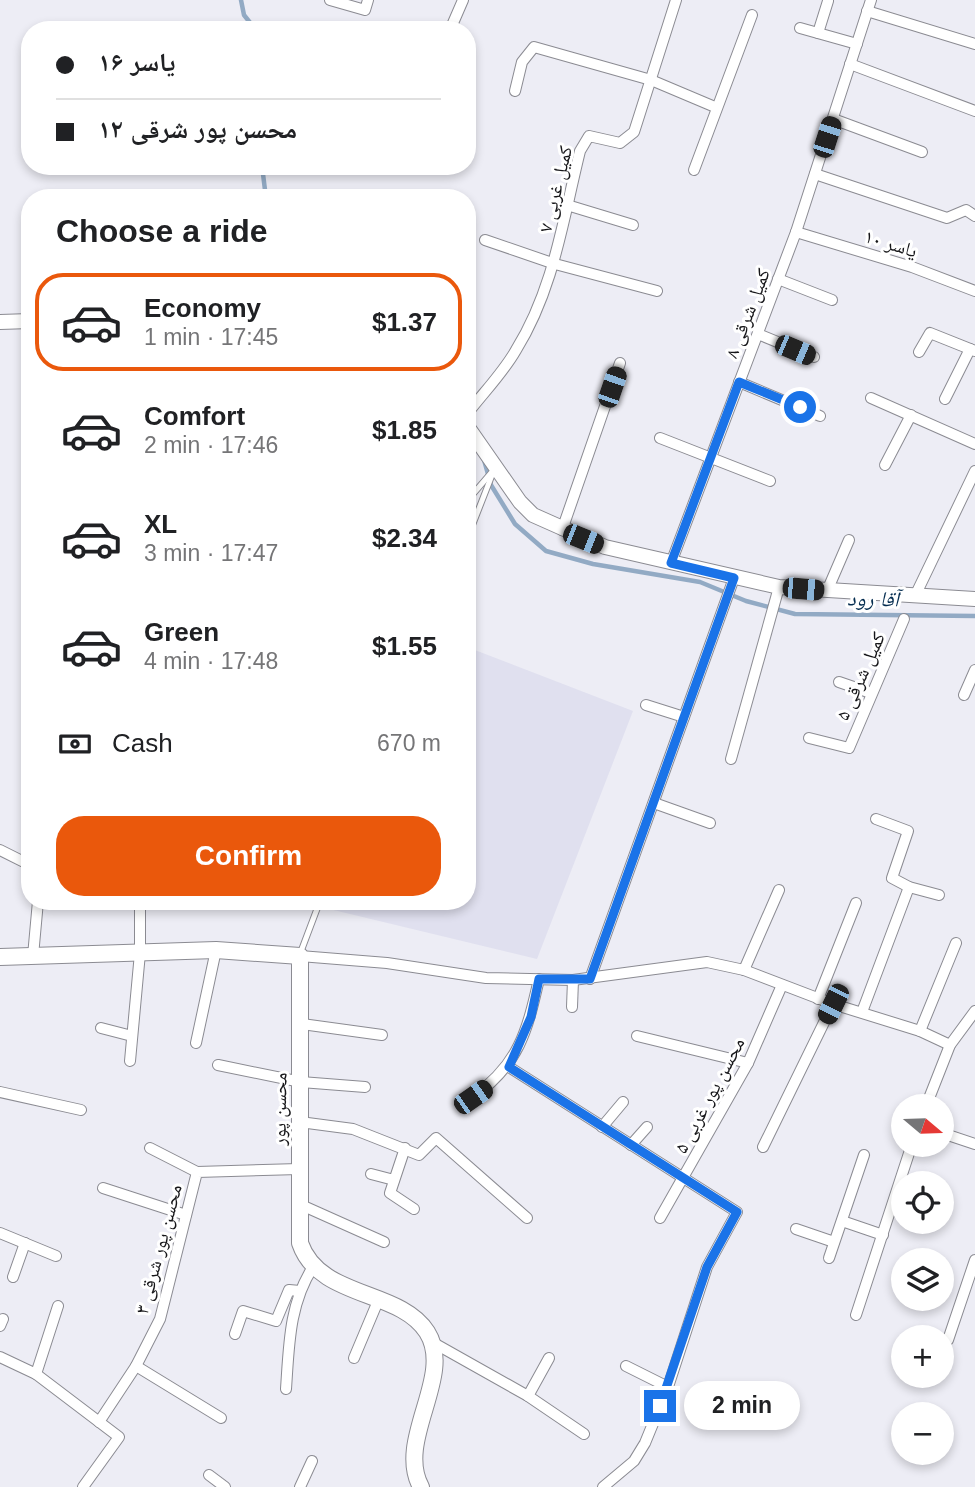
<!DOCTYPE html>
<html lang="en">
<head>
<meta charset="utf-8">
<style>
  body { margin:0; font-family:Arial,"Noto Naskh Arabic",sans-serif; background:#f2f2f2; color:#202124; height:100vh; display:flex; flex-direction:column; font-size:26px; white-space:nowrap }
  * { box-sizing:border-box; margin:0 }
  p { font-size:23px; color:#757577 }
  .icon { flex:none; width:38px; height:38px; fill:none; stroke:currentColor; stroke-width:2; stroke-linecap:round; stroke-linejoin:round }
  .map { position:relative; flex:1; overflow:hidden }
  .side { position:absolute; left:21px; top:189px; width:455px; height:721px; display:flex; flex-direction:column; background:#fff; border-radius:28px; box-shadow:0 4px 10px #0003 }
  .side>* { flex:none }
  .banner { position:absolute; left:21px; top:21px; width:455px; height:154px; border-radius:28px; box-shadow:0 4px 10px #0003; display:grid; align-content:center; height:154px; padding:0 35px; background:#fff }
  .needle { width:46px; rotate:109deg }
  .controls { position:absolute; left:891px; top:1094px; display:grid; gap:14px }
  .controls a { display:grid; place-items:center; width:63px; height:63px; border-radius:50%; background:#fff; box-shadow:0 4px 10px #0003; font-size:35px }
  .end { position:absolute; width:32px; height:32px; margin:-16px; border:9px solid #1a73e8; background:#fff; box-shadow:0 0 0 4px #fff }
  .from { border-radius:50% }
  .bubble { position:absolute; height:49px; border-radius:24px; background:#fff; box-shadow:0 4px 10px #0003; font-size:23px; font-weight:700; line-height:49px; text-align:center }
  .car { position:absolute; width:21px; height:42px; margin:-21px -10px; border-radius:9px; box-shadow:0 0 5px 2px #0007; background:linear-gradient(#222 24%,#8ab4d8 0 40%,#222 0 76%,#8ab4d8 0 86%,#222 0) }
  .banner b { display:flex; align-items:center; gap:24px; height:66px; font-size:26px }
  .banner b+b { border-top:2px solid #e0e0e0 }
  .banner i { width:18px; height:18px; background:#202124 }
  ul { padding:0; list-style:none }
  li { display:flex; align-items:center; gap:21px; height:98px; margin:0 14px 10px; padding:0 21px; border:4px solid transparent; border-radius:28px }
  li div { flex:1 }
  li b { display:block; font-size:26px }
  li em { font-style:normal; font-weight:700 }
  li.selected { border-color:#ea580c }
  li>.icon { width:63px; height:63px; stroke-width:1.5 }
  h2 { padding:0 35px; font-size:32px; line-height:84px }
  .pay { display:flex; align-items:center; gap:18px; height:77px; padding:0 35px; font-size:26px }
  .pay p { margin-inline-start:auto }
  .cta { display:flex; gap:14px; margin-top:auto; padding:14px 35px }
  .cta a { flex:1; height:80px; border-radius:28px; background:#ea580c; color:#fff; font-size:28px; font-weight:700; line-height:80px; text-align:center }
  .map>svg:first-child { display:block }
</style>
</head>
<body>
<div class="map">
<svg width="975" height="1487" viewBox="0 0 975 1487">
  <rect width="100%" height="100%" fill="#ededf5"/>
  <path fill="#e0e0ef" d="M467 647 633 711 537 959 296 901H467Z"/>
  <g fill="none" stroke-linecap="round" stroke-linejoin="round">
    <g stroke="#92aac4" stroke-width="4.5">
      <path d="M241 0 244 15 256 30"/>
      <path d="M262 166 266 198"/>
      <path d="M484 460 491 485 515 524 546 551 593 564 700 582 746 601 795 614 975 616"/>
    </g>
    <defs>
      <g id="service">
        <path d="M467 501 491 473"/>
        <path d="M467 539 494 470"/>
        <path d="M300 954 320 901"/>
      </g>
      <g id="minor">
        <path d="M330 0 365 10 368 0"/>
        <path d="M867 11 975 44"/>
        <path d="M800 28 857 44"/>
        <path d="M450 30 463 0"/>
        <path d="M818 33 828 1"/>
        <path d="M850 64 975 111"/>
        <path d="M515 91 522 62 534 47 651 80 715 107"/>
        <path d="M833 119 922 152"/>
        <path d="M694 170 752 15"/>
        <path d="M815 174 947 218 966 210 975 216"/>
        <path d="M567 205 633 225"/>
        <path d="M796 232 912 267 975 291"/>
        <path d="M485 240 555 264 657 291"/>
        <path d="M778 279 832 300"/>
        <path d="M758 334 814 357"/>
        <path d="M919 352 930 333 975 351"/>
        <path d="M739 382 820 416"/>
        <path d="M871 398 975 444"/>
        <path d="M945 399 970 349"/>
        <path d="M467 414C483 393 503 373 516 350 554 289 563 219 580 151L589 136 620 143 634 132 676 0"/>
        <path d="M660 438 770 481"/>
        <path d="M885 465 911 415"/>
        <path d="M562 530 620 363"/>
        <path d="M671 563 796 232 871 0"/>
        <path d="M827 591 849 540"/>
        <path d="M915 596 975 471"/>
        <path d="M839 682 871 693"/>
        <path d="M964 695 975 670"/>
        <path d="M646 705 684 717"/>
        <path d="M809 738 849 748 904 619"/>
        <path d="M731 759 779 587"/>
        <path d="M654 803 710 823"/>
        <path d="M876 819 908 831 892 878 909 887 939 895"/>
        <path d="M0 850 30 865"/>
        <path d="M33 956 38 901"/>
        <path d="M300 956 387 963 486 978 573 980 707 962 744 970 833 1004 920 1031 950 1045"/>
        <path d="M744 970 779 890"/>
        <path d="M590 979 734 578"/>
        <path d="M818 999 856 903"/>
        <path d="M572 1007 573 980"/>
        <path d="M862 1012 909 887"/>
        <path d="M302 1024 382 1035"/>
        <path d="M101 1028 132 1036"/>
        <path d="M920 1031 956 943"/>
        <path d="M637 1036 748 1063"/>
        <path d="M196 1043 216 950"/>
        <path d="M130 1061 140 953V901"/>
        <path d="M218 1065 301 1082 365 1087"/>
        <path d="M509 1067 737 1212 707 1267 668 1387 645 1443 634 1461 603 1487"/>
        <path d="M0 1092 81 1110"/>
        <path d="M473 1097C519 1064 527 1032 539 979"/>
        <path d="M926 1106 950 1045 975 1011"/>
        <path d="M300 1122 353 1129 419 1155 436 1138 527 1218"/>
        <path d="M602 1127 623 1102"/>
        <path d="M942 1133 975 1144"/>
        <path d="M631 1145 647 1127"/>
        <path d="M763 1147 833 1004"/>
        <path d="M150 1148 197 1172"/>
        <path d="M405 1148 390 1193 414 1209"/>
        <path d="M371 1174 394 1180"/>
        <path d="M103 1188 186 1215"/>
        <path d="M299 1204 384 1242"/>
        <path d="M660 1218 748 1063 782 985"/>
        <path d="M842 1221 883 1235"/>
        <path d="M796 1229 834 1242"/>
        <path d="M0 1233 56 1256"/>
        <path d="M829 1258 864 1155"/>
        <path d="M13 1277 25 1243"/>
        <path d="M856 1315 912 1144"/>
        <path d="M0 1326 3 1319"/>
        <path d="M235 1334 243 1311 276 1321 289 1290 300 1291"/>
        <path d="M948 1340 975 1260"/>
        <path d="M432 1342 528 1396 584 1434"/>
        <path d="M0 1357 36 1374 58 1306"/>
        <path d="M354 1358 378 1301"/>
        <path d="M136 1366 221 1418"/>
        <path d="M626 1366 668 1387"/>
        <path d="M36 1374 119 1437 83 1487"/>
        <path d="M286 1389C289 1346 289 1304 313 1267"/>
        <path d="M528 1396 549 1358"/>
        <path d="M99 1422 136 1366 160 1319 197 1172 299 1169"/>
        <path d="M209 1475 225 1487"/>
        <path d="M300 1487 312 1461"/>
      </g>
      <g id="tertiary">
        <path d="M0 322 30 321"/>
        <path d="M467 426 520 502 533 515 605 547 779 587 975 599"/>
      </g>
      <path id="secondary" d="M0 957 216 950 300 956V1243C319 1299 400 1289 427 1332 455 1376 395 1440 421 1487"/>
    </defs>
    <use href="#service" stroke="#8b8b92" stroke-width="7"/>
    <use href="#minor" stroke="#8b8b92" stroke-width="12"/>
    <use href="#tertiary" stroke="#8b8b92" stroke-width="16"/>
    <use href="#secondary" stroke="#8b8b92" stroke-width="18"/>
    <use href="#service" stroke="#fff" stroke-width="5"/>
    <use href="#minor" stroke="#fff" stroke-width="10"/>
    <use href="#tertiary" stroke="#fff" stroke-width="14"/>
    <use href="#secondary" stroke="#fff" stroke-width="16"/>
  </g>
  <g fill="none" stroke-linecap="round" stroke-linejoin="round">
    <path stroke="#1a73e8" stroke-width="9" d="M660 1406 707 1267 737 1212 509 1067 531 1017 539 979H590L734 578 671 563 739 382 800 407"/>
  </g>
  <g text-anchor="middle" stroke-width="6" stroke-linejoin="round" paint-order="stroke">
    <g font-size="19" fill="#161619" stroke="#fff">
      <text transform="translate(555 189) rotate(-76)" y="7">کمیل غربی ۷</text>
      <text transform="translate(891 243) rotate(17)" y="7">یاسر ۱۰</text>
      <text transform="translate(747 313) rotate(-69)" y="7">کمیل شرقی ۸</text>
      <text transform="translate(860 676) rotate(-66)" y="7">کمیل شرقی ۵</text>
      <text transform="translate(709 1095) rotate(-62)" y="7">محسن پور غربی ۵</text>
      <text transform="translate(279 1109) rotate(-89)" y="7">محسن پور</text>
      <text transform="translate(158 1249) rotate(-75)" y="7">محسن پور شرقی ۳</text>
    </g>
    <g font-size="21" font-style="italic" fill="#052d50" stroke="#fff">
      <text transform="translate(873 599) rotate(1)" y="7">آقا رود</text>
    </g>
  </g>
</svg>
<div class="controls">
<a><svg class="needle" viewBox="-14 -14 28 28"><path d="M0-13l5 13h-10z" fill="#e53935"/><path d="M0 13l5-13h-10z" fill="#757577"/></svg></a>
<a><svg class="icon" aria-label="locate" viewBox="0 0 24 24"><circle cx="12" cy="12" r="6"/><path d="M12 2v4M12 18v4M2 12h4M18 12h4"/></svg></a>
<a><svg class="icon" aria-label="layers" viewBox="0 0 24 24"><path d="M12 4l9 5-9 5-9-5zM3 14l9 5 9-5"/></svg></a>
<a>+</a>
<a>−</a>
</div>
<i class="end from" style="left:800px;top:407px"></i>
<i class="end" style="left:660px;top:1406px"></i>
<div class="bubble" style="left:684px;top:1381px;width:116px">2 min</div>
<i class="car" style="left:827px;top:137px;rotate:18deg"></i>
<i class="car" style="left:795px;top:350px;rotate:113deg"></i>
<i class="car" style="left:612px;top:387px;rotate:19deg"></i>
<i class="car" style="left:583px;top:539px;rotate:112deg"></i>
<i class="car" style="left:803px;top:589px;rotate:95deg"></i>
<i class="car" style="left:833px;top:1004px;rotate:206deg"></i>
<i class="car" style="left:473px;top:1097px;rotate:55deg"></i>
<div class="banner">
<b><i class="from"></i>یاسر ۱۶</b>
<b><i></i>محسن پور شرقی ۱۲</b>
</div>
<section class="side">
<h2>Choose a ride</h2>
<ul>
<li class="selected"><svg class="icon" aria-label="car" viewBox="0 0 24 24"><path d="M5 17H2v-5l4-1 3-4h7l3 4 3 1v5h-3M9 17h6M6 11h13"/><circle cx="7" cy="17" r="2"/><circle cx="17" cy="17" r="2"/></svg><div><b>Economy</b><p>1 min · 17:45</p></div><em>$1.37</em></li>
<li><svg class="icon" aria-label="car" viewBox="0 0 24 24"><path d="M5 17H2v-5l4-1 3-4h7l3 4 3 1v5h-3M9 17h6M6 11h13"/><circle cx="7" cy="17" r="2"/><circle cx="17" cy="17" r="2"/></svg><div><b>Comfort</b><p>2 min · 17:46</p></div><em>$1.85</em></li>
<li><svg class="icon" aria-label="car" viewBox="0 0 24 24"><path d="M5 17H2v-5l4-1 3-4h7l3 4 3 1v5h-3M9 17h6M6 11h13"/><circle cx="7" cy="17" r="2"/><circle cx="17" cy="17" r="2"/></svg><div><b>XL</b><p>3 min · 17:47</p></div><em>$2.34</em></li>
<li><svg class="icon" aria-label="car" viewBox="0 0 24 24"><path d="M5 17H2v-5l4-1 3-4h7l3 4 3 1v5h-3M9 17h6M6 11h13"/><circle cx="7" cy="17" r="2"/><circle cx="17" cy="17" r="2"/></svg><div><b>Green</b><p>4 min · 17:48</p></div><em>$1.55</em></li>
</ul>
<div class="pay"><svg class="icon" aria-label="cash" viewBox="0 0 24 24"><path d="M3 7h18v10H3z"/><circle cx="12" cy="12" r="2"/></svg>Cash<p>670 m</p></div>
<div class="cta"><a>Confirm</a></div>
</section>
</div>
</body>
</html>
